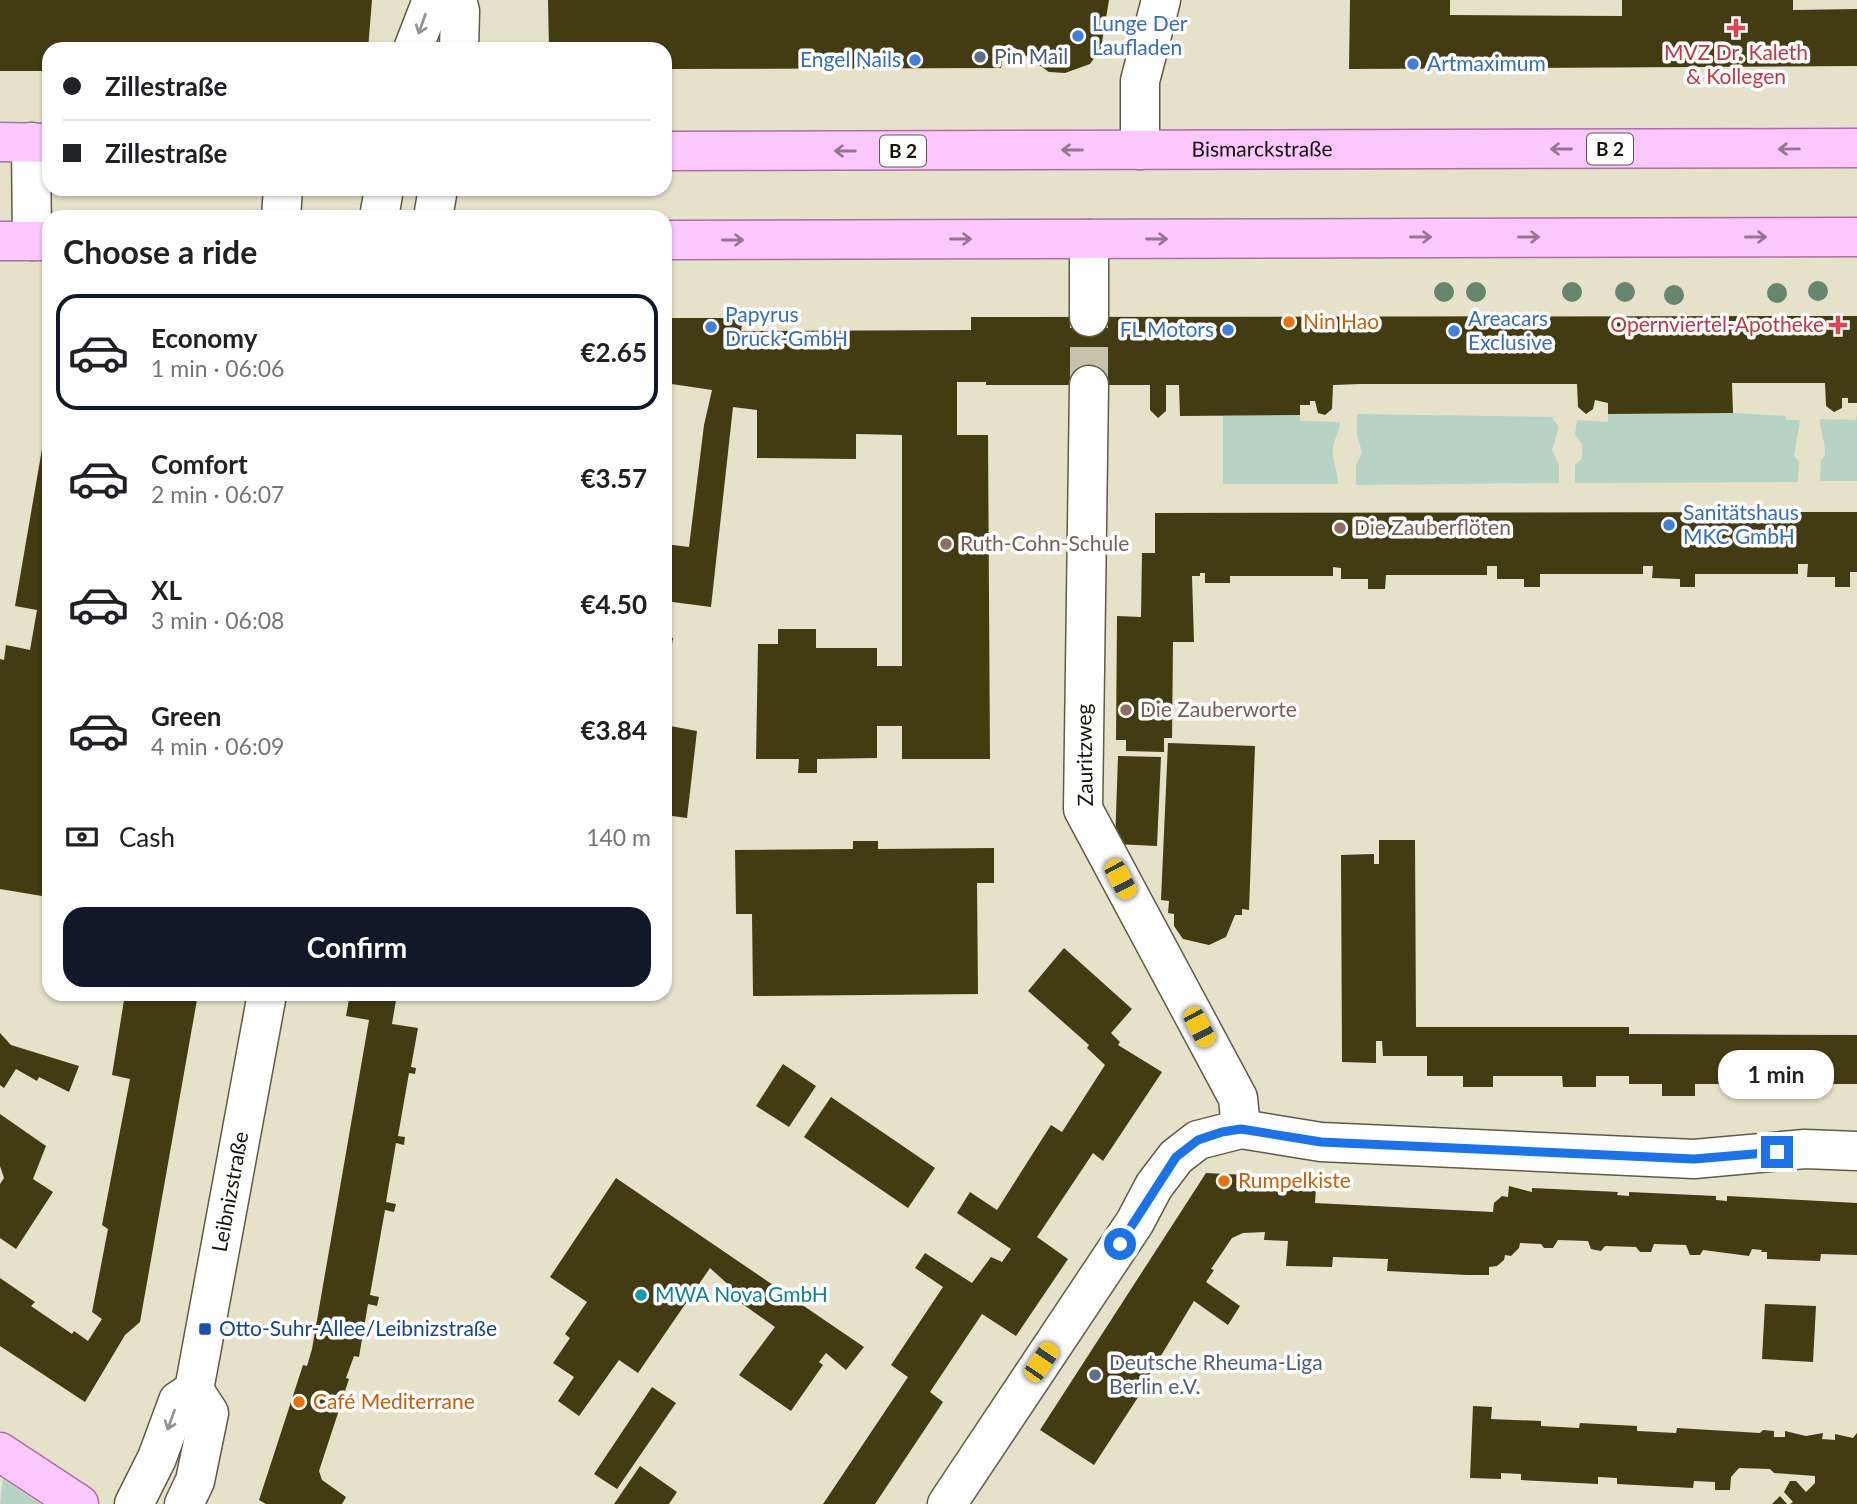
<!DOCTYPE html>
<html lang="en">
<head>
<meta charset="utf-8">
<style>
  body { margin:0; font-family:Lato,sans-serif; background:#f6f6f6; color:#202124; height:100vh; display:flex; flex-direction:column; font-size:26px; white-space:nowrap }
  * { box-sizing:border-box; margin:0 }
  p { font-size:23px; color:#757577 }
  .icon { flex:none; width:38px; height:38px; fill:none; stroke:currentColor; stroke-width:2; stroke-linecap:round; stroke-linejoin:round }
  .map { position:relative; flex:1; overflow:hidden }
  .sheet { position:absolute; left:42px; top:210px; width:630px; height:791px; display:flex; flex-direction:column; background:#fff; border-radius:21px; box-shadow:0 2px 5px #0004 }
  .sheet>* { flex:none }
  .hud { position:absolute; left:42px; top:42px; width:630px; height:154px; border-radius:21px; box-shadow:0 2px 5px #0004; display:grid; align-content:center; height:154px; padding:0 21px; background:#fff }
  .end { position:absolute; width:32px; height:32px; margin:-16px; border:9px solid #1a73e8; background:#fff; box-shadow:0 0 0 4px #fff }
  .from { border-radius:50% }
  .bubble { position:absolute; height:49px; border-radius:21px; background:#fff; box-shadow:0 2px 5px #0004; font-size:23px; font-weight:700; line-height:49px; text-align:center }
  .car { position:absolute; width:21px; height:42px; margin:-21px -10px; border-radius:9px; box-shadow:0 0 5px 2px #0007; background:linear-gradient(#f5c518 24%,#345 0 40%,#f5c518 0 76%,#345 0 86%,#f5c518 0) }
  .hud b { display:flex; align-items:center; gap:24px; height:66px; font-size:26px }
  .hud b+b { border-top:2px solid #e0e0e0 }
  .hud i { width:18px; height:18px; background:#202124 }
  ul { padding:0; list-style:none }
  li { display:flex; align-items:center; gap:21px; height:116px; margin:0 14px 10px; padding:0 7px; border:4px solid transparent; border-radius:21px }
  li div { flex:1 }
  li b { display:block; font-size:26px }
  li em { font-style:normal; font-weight:700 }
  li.current { border-color:#111827 }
  li>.icon { width:63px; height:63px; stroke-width:1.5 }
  h2 { padding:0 21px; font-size:32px; line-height:84px }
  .pay { display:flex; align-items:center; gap:18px; height:77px; padding:0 21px; font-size:26px }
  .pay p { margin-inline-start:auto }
  .cta { display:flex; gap:14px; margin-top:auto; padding:14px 21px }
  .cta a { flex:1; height:80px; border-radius:21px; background:#111827; color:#fff; font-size:28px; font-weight:700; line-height:80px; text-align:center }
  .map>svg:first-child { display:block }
</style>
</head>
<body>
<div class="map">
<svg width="1857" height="1504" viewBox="0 0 1857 1504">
  <rect width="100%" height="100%" fill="#e6e1c9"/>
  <g fill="#b6d3c3">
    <path d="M1733 413 1786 416V420H1800L1794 456 1799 462 1798 482 1575 483V465L1582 458V444L1575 435 1577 420 1608 422V414Z"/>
    <path d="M1857 413V481H1820L1821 461 1825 455C1826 443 1820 432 1820 419L1856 420Z"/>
    <path d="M1357 414 1551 417 1559 427 1552 450 1559 465V483L1356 485V466L1362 452 1357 435Z"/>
    <path d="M1300 415V421L1340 422C1340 433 1333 439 1333 450 1332 462 1338 471 1338 484H1223V416Z"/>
    <path d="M3 1479 40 1504H0Z"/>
  </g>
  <g fill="#433b12">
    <path d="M0 0H372L368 49H262L237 44 228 49H49V71H0Z"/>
    <path d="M548 0H1109L1101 48 1090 64 1065 73 1049 72 1015 48 1005 46 1001 68 665 69V49H549Z"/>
    <path d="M1350 0H1450V15L1622 16V0H1793V10L1857 9V66L1349 69Z"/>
    <path d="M1857 316V403H1848V398H1842V408L1834 412 1826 406 1825 383H1732L1733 413 1608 414V403L1595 400 1593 409 1586 414 1578 407 1577 384H1360L1333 385 1332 409 1325 415 1318 413 1315 401H1310V405H1300V415L1180 416 1179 385H1166V411L1158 418 1150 410V385H986V382H957V435H988L990 759H902V726H877V758L817 759V773H798L799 759H756L758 644H778V629H816V648H877V666H902V435L856 434V459L757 458V410L733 407 711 607 665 601V544L689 547 704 425 712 390 665 383V318H743L741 331 971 330V317Z"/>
    <path d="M48 414 49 873 42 896 0 889V659L4 660 6 645 30 650 37 610 15 606Z"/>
    <path d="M1857 512V572H1850V587H1835V577H1807L1808 564H1798V574H1695V587H1680V579L1652 578 1653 566H1643V574H1540V587H1524V579H1497V566H1487V575H1386L1385 589H1368V579H1341V568L1333 567V576H1230V583H1205V573H1200V576H1192L1194 642H1173L1172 738H1164V752L1126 751V740H1116L1117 616 1141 617 1142 553H1155V513Z"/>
    <path d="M665 636 673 638 666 680H665Z"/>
    <path d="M665 725 697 731 687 818 665 815Z"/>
    <path d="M1168 743 1255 746 1249 910 1242 909V915H1235L1226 937 1209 945 1183 939 1174 926V914L1168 913 1169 901 1161 900Z"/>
    <path d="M1118 756 1161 757 1157 846 1115 844Z"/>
    <path d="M1379 840H1415L1416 1027H1629V1034L1857 1035V1084H1796L1795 1096 1763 1095V1084H1695V1096H1662V1084H1629V1076H1596V1087H1563L1562 1076H1493V1087H1463V1076H1427V1056H1383L1382 1041H1376V1063L1342 1062 1341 855 1374 854V864H1379Z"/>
    <path d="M853 841H878V849L994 848V883H977L978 994 753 996 752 914H736L735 850 853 849Z"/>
    <path d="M1064 948 1132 1009 1111 1033 1120 1042 1118 1045 1162 1072 1103 1161 1093 1153 1037 1237 1068 1259 1016 1336 982 1314 930 1392 943 1402 875 1504H823L908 1377 891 1365 943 1287 915 1268 925 1253 972 1283 991 1257 1002 1262 1011 1249 957 1213 970 1192 997 1210 1051 1125 1062 1132 1105 1065 1087 1048 1089 1045 1028 991Z"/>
    <path d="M125 994H198L140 1322 125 1335 85 1402 0 1346V1278L35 1302 31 1306 72 1334 74 1331 88 1341 102 1319 92 1312 108 1229 102 1225 130 1079 112 1075Z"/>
    <path d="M350 994H397L392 1024 418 1028 411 1067 416 1068 415 1074 409 1073 398 1136 405 1137 404 1145 396 1143 386 1202 396 1204 394 1212 385 1210 370 1295 379 1297 377 1306 368 1304 359 1357 354 1356 346 1378 349 1379 342 1400 352 1403 349 1411 340 1407 319 1471 322 1480 346 1497 342 1504H266L259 1500 303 1365 307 1366 312 1349 369 1020 346 1016Z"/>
    <path d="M0 1033 11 1045 79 1066 69 1092 39 1077 37 1081 16 1069 4 1088 0 1085Z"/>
    <path d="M783 1064 816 1086 789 1127 756 1106Z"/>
    <path d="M831 1097 935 1168 908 1208 804 1137Z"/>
    <path d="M0 1114 46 1146 33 1179 53 1192 16 1249 0 1238V1184L4 1178 0 1166Z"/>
    <path d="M1206 1173 1304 1178 1303 1187 1316 1188 1315 1203 1493 1212 1494 1203 1502 1196 1508 1197 1509 1186 1532 1192V1188L1618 1192 1617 1195 1629 1196V1192L1716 1196V1200L1727 1201V1196L1857 1203V1255L1821 1254 1820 1261 1767 1259V1252H1761L1762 1250 1752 1249 1749 1256 1703 1250 1700 1255H1690L1686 1245 1654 1244 1651 1252H1640L1636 1247 1605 1246 1601 1251 1591 1249 1588 1241 1558 1240 1553 1248H1544L1541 1244 1520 1243 1519 1248 1511 1256 1505 1255 1504 1260 1497 1266 1489 1267V1275H1467L1387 1271 1388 1259 1333 1257 1332 1267 1286 1266 1288 1241 1264 1240 1265 1232 1243 1233 1232 1238 1211 1269 1214 1270 1206 1282 1240 1306 1228 1325 1194 1301 1142 1387 1144 1388 1094 1465 1040 1430Z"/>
    <path d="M616 1178 864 1347 846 1370 826 1353 819 1362 823 1365 791 1411 739 1375 775 1327 727 1293 732 1288 710 1268 638 1373 619 1360 579 1416 558 1401 574 1377 553 1363 570 1338 565 1334 587 1302 550 1277Z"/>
    <path d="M1765 1304 1816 1306 1813 1362 1762 1359Z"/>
    <path d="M652 1387 676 1403 617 1489 594 1474Z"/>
    <path d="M1473 1406 1492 1407 1491 1419 1541 1421V1426L1579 1428 1580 1423 1637 1426V1431L1676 1433 1677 1428 1760 1433 1763 1430 1774 1431V1437H1785V1431L1806 1436 1823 1433 1822 1439 1835 1440V1434L1853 1438 1857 1433V1504H1790L1793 1502 1784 1492 1790 1481H1796L1806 1492 1815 1483V1476L1774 1473 1770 1469 1739 1468 1731 1477 1730 1490H1715V1482L1694 1481 1693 1488 1617 1484V1478L1598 1477V1484L1521 1480V1474L1501 1473V1479L1470 1478Z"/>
    <path d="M640 1466 677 1492 669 1504H614Z"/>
    <path d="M1780 1496 1787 1504H1772Z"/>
  </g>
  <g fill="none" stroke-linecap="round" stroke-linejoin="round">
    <path stroke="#c7c2ac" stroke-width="38" stroke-dasharray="38 19" stroke-linecap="butt" d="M1089 385V317"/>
    <defs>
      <g id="minor">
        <path d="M457 0 460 11 459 49"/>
        <path d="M413 49 432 0"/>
        <path d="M31 142 32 241"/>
        <path d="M1140 150V81L1161 0"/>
        <path d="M281 217 283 189"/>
        <path d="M379 217 384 189"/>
        <path d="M433 217 438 189"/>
        <path d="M1089 317V239"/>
        <path d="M1089 385 1083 809 1238 1098 1241 1129"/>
        <path d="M134 1504 157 1458 178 1401 194 1390"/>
        <path id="s1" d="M184 1504 195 1481 209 1413 194 1390 267 994"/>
        <path d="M947 1504 1135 1222 1154 1186 1176 1157 1198 1140 1241 1129 1321 1142 1694 1159 1805 1149 1857 1151"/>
      </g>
      <g id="major">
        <path d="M0 142 49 143"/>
        <path id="s2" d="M665 151 1857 148"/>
        <path d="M665 240 1857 237"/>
        <path d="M0 241H49"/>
        <path d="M0 1452 79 1504"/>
      </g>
    </defs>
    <use href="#minor" stroke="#5f5b46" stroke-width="41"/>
    <use href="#major" stroke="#a96fa7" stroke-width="41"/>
    <use href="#minor" stroke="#fff" stroke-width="38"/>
    <use href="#major" stroke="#fbc7fd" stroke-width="38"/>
  </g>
  <g fill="#68866f">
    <circle cx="1818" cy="291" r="10"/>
    <circle cx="1444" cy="292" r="10"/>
    <circle cx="1476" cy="292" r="10"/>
    <circle cx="1572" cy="292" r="10"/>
    <circle cx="1625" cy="292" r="10"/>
    <circle cx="1777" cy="293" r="10"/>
    <circle cx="1674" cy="295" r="10"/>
  </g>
  <defs><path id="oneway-shaft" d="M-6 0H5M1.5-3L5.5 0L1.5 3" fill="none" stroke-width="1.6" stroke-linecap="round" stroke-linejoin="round" transform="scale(1.75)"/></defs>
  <g stroke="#969591">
    <use href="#oneway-shaft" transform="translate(422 24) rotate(109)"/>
    <use href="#oneway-shaft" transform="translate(171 1420) rotate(110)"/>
  </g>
  <g stroke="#947690">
    <use href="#oneway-shaft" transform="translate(1561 149) rotate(180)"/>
    <use href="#oneway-shaft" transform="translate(1789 149) rotate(179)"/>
    <use href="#oneway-shaft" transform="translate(1072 150) rotate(180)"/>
    <use href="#oneway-shaft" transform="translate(845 151) rotate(-180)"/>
    <use href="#oneway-shaft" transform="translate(1421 237)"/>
    <use href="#oneway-shaft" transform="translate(1529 237)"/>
    <use href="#oneway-shaft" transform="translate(1756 237)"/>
    <use href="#oneway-shaft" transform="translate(961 239)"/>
    <use href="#oneway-shaft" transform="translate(1157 239)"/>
    <use href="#oneway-shaft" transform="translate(733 240)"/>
  </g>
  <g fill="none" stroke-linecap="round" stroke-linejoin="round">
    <path stroke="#1a73e8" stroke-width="9" d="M1120 1244 1176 1157 1198 1140 1222 1132 1241 1129 1321 1142 1694 1159 1777 1152"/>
  </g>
  <g fill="#e0444e" stroke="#fff" stroke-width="2.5">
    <path d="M1732.5 17.5h7v7h7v7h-7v7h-7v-7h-7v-7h7z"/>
    <path d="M1834.5 314.5h7v7h7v7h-7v7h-7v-7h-7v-7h7z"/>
  </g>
  <g fill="#3f7fe0" stroke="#fff" stroke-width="2.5">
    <circle cx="1078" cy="36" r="7"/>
    <circle cx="915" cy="60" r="7"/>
    <circle cx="1413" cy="64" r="7"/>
    <circle cx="711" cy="327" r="7"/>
    <circle cx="1228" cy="330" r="7"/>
    <circle cx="1454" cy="331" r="7"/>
    <circle cx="1669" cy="525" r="7"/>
  </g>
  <g fill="#5c6f8a" stroke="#fff" stroke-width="2.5">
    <circle cx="980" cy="57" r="7"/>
    <circle cx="1095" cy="1375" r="7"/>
  </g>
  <g fill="#e8710a" stroke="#fff" stroke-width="2.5">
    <circle cx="1289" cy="322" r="7"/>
    <circle cx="1224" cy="1181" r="7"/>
    <circle cx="299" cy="1402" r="7"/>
  </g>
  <g fill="#8d6e63" stroke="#fff" stroke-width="2.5">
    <circle cx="1340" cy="528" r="7"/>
    <circle cx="946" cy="544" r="7"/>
    <circle cx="1126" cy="710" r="7"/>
  </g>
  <circle fill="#0f9aa8" stroke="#fff" stroke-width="2.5" cx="641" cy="1295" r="7"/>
  <rect fill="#1a4fb4" stroke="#fff" stroke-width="2.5" x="198" y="1322" width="14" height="14" rx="3.5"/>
  <g text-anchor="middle" stroke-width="7" stroke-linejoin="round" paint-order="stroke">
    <g fill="#fff" stroke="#5b5a54" stroke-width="2">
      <rect x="1587" y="133.5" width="46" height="31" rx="5"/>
      <rect x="880" y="135.5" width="46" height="31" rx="5"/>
    </g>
    <g font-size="19" font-weight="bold" fill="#15130a">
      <text x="1610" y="156">B 2</text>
      <text x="903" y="158">B 2</text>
    </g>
    <g font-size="21" fill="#366cbe" stroke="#fff" text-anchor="start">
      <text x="1092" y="31">Lunge Der<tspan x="1092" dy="24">Laufladen</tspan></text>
      <text x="901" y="67" text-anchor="end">Engel Nails</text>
      <text x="1427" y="71">Artmaximum</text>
      <text x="725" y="322">Papyrus<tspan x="725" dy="24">Druck-GmbH</tspan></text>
      <text x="1468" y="326">Areacars<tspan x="1468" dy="24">Exclusive</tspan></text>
      <text x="1214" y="337" text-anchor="end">FL Motors</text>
      <text x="1683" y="520">Sanitätshaus<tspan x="1683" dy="24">MKC GmbH</tspan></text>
    </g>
    <g font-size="21" fill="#be3a42" stroke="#fff">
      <text x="1736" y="60">MVZ Dr. Kaleth<tspan x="1736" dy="24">&amp; Kollegen</tspan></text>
      <text x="1824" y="332" text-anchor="end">Opernviertel-Apotheke</text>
    </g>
    <g font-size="21" fill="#4e5e75" stroke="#fff" text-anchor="start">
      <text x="994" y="64">Pin Mail</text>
      <text x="1109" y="1370">Deutsche Rheuma-Liga<tspan x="1109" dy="24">Berlin e.V.</tspan></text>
    </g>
    <g font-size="21" fill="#15130a" stroke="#fff">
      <text dy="7" stroke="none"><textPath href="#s2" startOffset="597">Bismarckstraße</textPath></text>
      <text transform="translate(1085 755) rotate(-91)" y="7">Zauritzweg</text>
      <text dy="7" stroke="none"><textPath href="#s1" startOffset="324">Leibnizstraße</textPath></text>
    </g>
    <g font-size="21" fill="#c56008" stroke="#fff" text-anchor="start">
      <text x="1303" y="329">Nin Hao</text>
      <text x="1238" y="1188">Rumpelkiste</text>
      <text x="313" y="1409">Café Mediterrane</text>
    </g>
    <g font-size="21" fill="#785e54" stroke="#fff" text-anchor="start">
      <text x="1354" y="535">Die Zauberflöten</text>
      <text x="960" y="551">Ruth-Cohn-Schule</text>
      <text x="1140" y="717">Die Zauberworte</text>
    </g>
    <g font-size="21" fill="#0d838f" stroke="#fff" text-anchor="start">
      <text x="655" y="1302">MWA Nova GmbH</text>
    </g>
    <g font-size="21" fill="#164399" stroke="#fff" text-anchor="start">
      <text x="219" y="1336">Otto-Suhr-Allee/Leibnizstraße</text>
    </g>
  </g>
</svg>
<i class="end from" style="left:1120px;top:1244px"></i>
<i class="end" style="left:1777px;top:1152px"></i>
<div class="bubble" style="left:1718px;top:1050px;width:116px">1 min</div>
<i class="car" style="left:1120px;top:879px;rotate:152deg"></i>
<i class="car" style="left:1199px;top:1027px;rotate:152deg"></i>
<i class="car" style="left:1041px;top:1362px;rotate:34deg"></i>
<div class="hud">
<b><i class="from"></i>Zillestraße</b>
<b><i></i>Zillestraße</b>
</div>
<section class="sheet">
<h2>Choose a ride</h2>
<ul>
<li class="current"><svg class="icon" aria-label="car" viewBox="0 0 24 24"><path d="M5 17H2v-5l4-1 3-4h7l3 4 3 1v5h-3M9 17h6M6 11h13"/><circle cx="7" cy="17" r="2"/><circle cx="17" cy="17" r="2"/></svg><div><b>Economy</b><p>1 min · 06:06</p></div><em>€2.65</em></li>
<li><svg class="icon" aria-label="car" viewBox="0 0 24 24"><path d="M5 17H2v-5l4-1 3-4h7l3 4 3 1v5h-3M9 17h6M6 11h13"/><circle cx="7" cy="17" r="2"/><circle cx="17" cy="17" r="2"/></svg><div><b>Comfort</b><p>2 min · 06:07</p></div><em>€3.57</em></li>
<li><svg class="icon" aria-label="car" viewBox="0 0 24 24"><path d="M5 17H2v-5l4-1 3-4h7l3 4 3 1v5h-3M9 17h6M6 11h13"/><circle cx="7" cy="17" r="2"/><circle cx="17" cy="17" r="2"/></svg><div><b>XL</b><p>3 min · 06:08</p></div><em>€4.50</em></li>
<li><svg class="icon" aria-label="car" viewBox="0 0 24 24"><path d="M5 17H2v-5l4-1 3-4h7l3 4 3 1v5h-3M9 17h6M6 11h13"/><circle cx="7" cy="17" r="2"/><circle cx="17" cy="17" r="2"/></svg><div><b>Green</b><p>4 min · 06:09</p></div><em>€3.84</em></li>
</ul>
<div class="pay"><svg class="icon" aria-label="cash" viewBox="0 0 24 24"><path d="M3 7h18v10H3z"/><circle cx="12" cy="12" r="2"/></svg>Cash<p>140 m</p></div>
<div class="cta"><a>Confirm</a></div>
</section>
</div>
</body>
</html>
